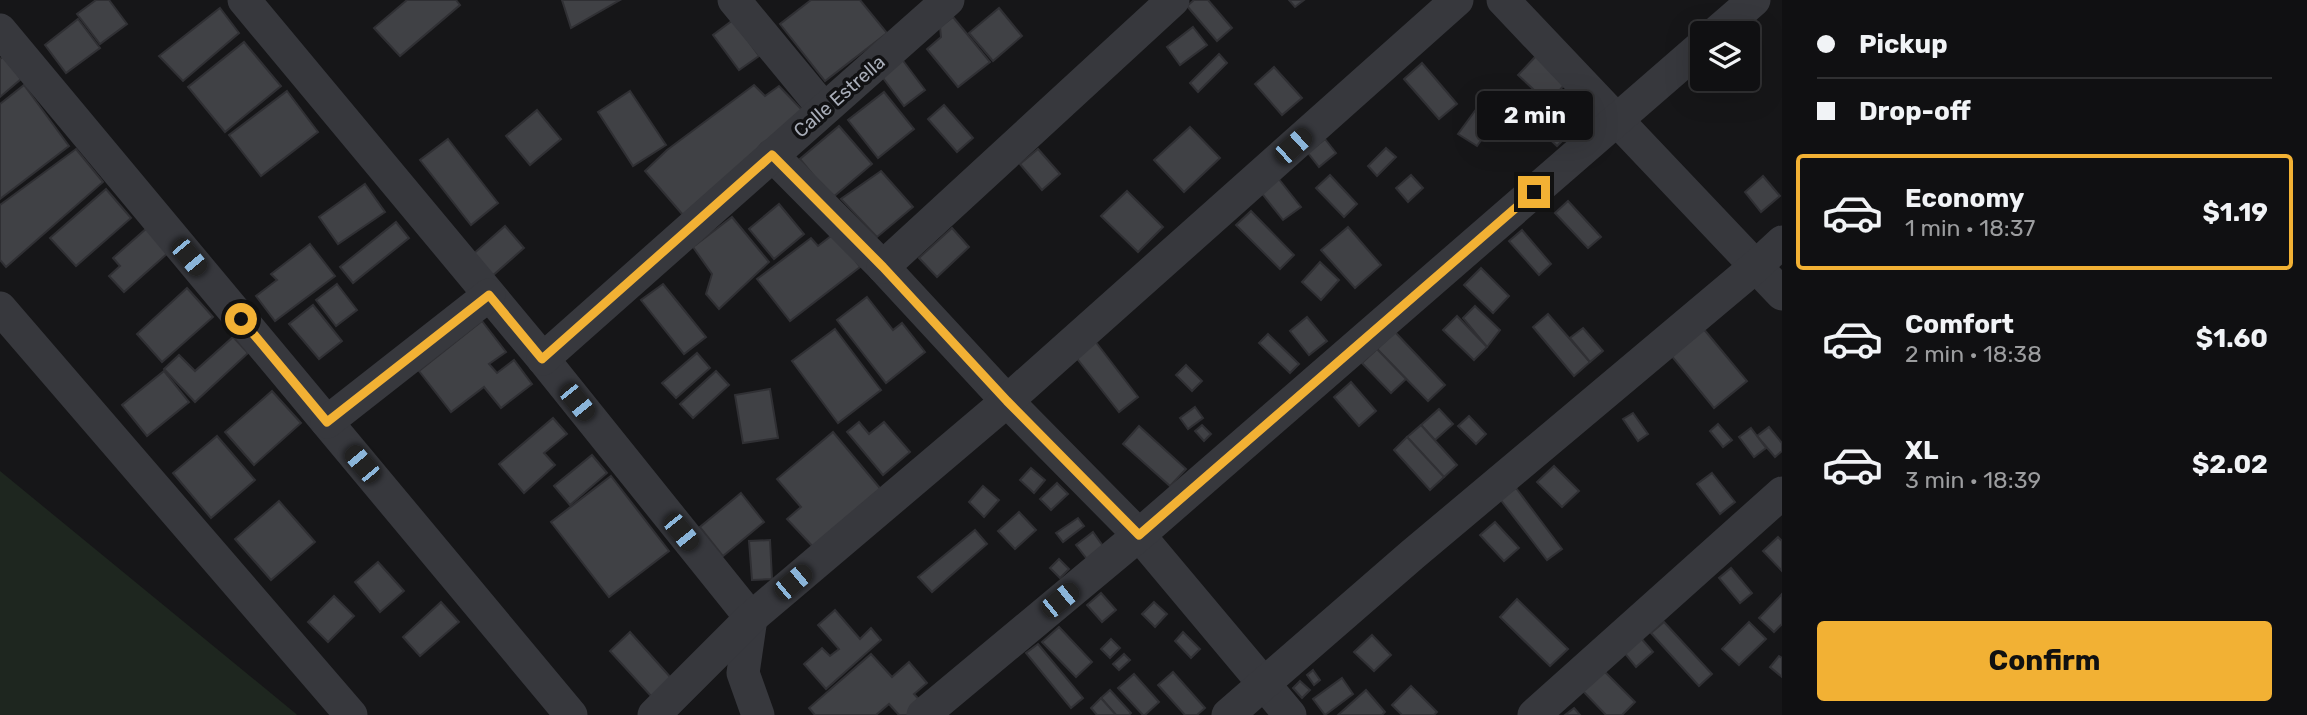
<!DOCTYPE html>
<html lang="en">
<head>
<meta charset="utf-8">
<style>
  body { margin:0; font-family:Rubik,sans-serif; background:#19191b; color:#f1f3f6; height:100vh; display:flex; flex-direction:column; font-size:26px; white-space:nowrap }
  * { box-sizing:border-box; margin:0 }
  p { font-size:23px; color:#9c9d9f }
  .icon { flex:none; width:38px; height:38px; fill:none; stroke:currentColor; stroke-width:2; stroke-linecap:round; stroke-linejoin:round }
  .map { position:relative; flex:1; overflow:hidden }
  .details { display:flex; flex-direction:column; background:#101012; width:525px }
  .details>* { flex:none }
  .guide { display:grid; align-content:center; height:154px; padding:0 35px; background:#101012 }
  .controls { position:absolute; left:1690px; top:21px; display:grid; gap:14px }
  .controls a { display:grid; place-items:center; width:70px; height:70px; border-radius:7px; background:#101012; box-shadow:0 7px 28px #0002,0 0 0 2px #303032; font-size:35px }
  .end { position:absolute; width:32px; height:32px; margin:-16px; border:9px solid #f2b134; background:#111; box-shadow:0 0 0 4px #111 }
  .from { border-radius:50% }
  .bubble { position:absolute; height:49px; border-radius:7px; background:#101012; box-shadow:0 7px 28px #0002,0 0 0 2px #303032; font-size:23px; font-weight:700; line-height:49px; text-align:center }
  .car { position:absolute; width:21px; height:42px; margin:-21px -10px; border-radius:9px; box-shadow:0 0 5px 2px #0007; background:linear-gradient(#222 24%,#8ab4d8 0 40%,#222 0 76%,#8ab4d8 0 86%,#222 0) }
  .guide b { display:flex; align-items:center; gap:24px; height:66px; font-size:26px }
  .guide b+b { border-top:2px solid #303032 }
  .guide i { width:18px; height:18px; background:#f1f3f6 }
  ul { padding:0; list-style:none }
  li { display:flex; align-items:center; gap:21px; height:116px; margin:0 14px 10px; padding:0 21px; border:4px solid transparent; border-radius:7px }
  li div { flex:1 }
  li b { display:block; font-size:26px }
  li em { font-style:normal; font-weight:700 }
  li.current { border-color:#f2b134 }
  li>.icon { width:63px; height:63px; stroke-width:1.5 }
  .primary-button { display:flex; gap:14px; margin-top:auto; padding:14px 35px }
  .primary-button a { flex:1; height:80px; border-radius:7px; background:#f2b134; color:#111; font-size:28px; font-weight:700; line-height:80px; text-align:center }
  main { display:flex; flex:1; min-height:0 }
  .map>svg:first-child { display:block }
</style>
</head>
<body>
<main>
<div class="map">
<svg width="1782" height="715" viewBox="0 0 1782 715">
  <rect width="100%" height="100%" fill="#161618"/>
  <path fill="#1e261f" d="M0 471 295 713 297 715H0Z"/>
  <g fill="#404145" stroke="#303034" stroke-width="2">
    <path d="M96 0H109L127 24 100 44 77 14Z"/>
    <path d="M407 0H456L460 5 400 56 374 28Z"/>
    <path d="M562 0H620L571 28Z"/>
    <path d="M811 0H860L887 33 825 81 780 24Z"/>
    <path d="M1194 0H1208L1232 28 1217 41 1187 6Z"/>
    <path d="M1289 0H1304L1295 7Z"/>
    <path d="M220 8 239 33 183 81 159 56Z"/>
    <path d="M999 8 1022 36 993 61 969 33Z"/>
    <path d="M953 17 990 62 958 87 927 49 941 37 940 27Z"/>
    <path d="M78 19 100 48 66 73 45 45Z"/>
    <path d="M733 20 759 56 739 70 713 35Z"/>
    <path d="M1193 27 1207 45 1180 65 1167 47Z"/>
    <path d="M244 42 281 86 225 132 188 87Z"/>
    <path d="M1219 54 1227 63 1198 92 1190 83Z"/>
    <path d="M1537 55 1567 82 1548 103 1518 75Z"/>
    <path d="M4 56 21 79 0 97V59Z"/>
    <path d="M901 58 925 90 904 106 880 74Z"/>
    <path d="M1422 63 1457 104 1439 119 1404 79Z"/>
    <path d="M1274 67 1302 98 1282 115 1255 84Z"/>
    <path d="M1748 71 1754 77 1739 91 1727 79H1748Z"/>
    <path d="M24 85 69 146 0 199V104Z"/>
    <path d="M754 85 765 96 779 86 803 111 683 215 645 171 667 150Z"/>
    <path d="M287 91 318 132 261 176 229 135Z"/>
    <path d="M630 91 666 145 633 166 598 112Z"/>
    <path d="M884 92 914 129 878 158 848 120Z"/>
    <path d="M1531 101 1567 136 1557 146 1521 112Z"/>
    <path d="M944 105 973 138 957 152 928 119Z"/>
    <path d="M1477 108 1495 120 1477 146 1458 134Z"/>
    <path d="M537 110 561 139 530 165 506 136Z"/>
    <path d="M839 126 872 164 832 198 800 159Z"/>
    <path d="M1190 127 1220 158 1184 192 1154 160Z"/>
    <path d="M448 139 498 203 471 225 420 160Z"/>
    <path d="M1325 139 1336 153 1319 167 1308 153Z"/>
    <path d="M1386 148 1396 157 1377 176 1368 166Z"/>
    <path d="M76 149 103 182 6 267 0 260V205Z"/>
    <path d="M1038 149 1060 174 1042 190 1020 164Z"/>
    <path d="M881 171 913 207 877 237 841 199Z"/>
    <path d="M1330 175 1357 204 1344 217 1316 188Z"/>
    <path d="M1411 175 1423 188 1408 202 1396 188Z"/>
    <path d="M1763 176 1780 196 1761 212 1745 192Z"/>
    <path d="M1278 178 1301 207 1283 220 1260 191Z"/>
    <path d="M365 184 385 212 338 244 319 217Z"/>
    <path d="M106 189 131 218 76 266 50 238Z"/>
    <path d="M1127 191 1163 227 1138 252 1101 216Z"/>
    <path d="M1568 201 1601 237 1588 248 1555 213Z"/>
    <path d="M779 204 804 234 774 259 749 229Z"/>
    <path d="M1251 211 1294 255 1280 269 1236 225Z"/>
    <path d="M732 217 769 262 719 309 706 294 712 274 693 247Z"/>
    <path d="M396 222 409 238 353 283 340 267Z"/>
    <path d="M505 226 524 248 491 277 472 255Z"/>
    <path d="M1348 227 1381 265 1355 288 1321 250Z"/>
    <path d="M147 228 169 252 124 292 109 276 120 266 113 258Z"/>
    <path d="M952 228 969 247 937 277 919 258Z"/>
    <path d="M1522 230 1551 264 1539 275 1509 241Z"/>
    <path d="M835 233 860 267 790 321 757 279 811 238 818 246Z"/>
    <path d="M310 244 335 276 275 321 256 296 277 280 271 274Z"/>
    <path d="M1320 262 1339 280 1321 300 1302 282Z"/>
    <path d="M1481 268 1509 296 1493 313 1464 285Z"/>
    <path d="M337 284 357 310 336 326 316 300Z"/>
    <path d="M663 284 706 337 684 354 641 300Z"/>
    <path d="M187 288 213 317 162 362 137 334Z"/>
    <path d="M867 297 893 330 902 323 925 352 886 383 837 320Z"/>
    <path d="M313 305 342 341 319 359 289 324Z"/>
    <path d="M1475 306 1500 330 1487 347 1463 318Z"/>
    <path d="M1548 314 1590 362 1574 376 1533 327Z"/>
    <path d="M1457 316 1487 347 1474 360 1443 330Z"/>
    <path d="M1307 317 1327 341 1309 355 1290 331Z"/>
    <path d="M482 321 506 352 489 364 497 373 514 360 532 384 501 408 484 387 451 412 419 371Z"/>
    <path d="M1702 327 1747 381 1714 408 1670 354Z"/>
    <path d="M1583 328 1603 351 1590 362 1570 338Z"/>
    <path d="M835 329 881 390 838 423 792 361Z"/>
    <path d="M1395 332 1445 385 1428 401 1377 349Z"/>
    <path d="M1268 334 1299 364 1290 373 1259 343Z"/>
    <path d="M233 337 248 353 195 402 164 369 179 355 195 371Z"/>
    <path d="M1095 341 1138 397 1119 412 1075 356Z"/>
    <path d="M1377 349 1406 379 1391 393 1362 363Z"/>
    <path d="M697 353 710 368 676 398 662 383Z"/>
    <path d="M1186 365 1202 381 1192 391 1176 375Z"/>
    <path d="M164 371 189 402 147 436 122 405Z"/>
    <path d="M716 371 729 385 693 418 680 404Z"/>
    <path d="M1351 382 1376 411 1359 426 1334 397Z"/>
    <path d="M770 389 778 438 743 443 735 395Z"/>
    <path d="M272 391 301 423 254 465 225 432Z"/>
    <path d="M1195 407 1203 418 1188 429 1180 418Z"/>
    <path d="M1439 409 1453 424 1435 440 1421 425Z"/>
    <path d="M1633 413 1648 434 1638 441 1623 419Z"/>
    <path d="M1469 416 1486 434 1476 444 1458 426Z"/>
    <path d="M553 418 567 434 544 453 555 465 524 493 499 464Z"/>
    <path d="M859 422 869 434 884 422 910 452 883 475 847 432Z"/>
    <path d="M1718 424 1732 440 1723 447 1710 431Z"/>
    <path d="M1202 425 1211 434 1204 441 1195 431Z"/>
    <path d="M1421 425 1457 465 1444 477 1407 437Z"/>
    <path d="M1139 426 1186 469 1170 486 1123 444Z"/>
    <path d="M1769 427 1782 443V451L1775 457 1757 436Z"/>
    <path d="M1751 428 1766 448 1754 457 1739 437Z"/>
    <path d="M833 432 884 493 817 551 787 519 801 507 777 479Z"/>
    <path d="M217 436 255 480 211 518 173 473Z"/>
    <path d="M1407 437 1444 477 1430 490 1394 450Z"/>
    <path d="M592 455 607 473 570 505 554 486Z"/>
    <path d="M1554 466 1579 491 1562 507 1537 482Z"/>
    <path d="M1031 468 1045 480 1034 493 1020 480Z"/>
    <path d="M1712 473 1735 502 1720 514 1697 484Z"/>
    <path d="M611 476 669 551 609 597 551 522Z"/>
    <path d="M1057 483 1068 494 1051 510 1040 499Z"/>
    <path d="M983 486 999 500 984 517 969 502Z"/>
    <path d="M1516 488 1562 549 1547 560 1500 499Z"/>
    <path d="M741 493 764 522 723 556 700 527Z"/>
    <path d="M279 501 315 542 271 580 235 539Z"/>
    <path d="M1019 512 1036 530 1015 549 998 531Z"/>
    <path d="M1078 518 1084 526 1063 542 1056 533Z"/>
    <path d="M1495 522 1519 548 1504 561 1480 535Z"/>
    <path d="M975 530 987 544 932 592 918 577Z"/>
    <path d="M1093 532 1103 546 1087 559 1076 545Z"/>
    <path d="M1778 537 1782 541V571L1763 551Z"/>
    <path d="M770 540 772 579 752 580 749 541Z"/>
    <path d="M1059 559 1069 569 1060 578 1050 568Z"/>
    <path d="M378 562 404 591 380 612 355 582Z"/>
    <path d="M1731 568 1752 593 1740 603 1719 578Z"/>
    <path d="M1101 593 1116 610 1102 622 1087 605Z"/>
    <path d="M1782 594V624L1774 632 1759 618Z"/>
    <path d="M334 596 354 616 328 642 308 622Z"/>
    <path d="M1517 599 1568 649 1550 666 1500 617Z"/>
    <path d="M441 602 459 622 420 656 403 637Z"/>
    <path d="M1154 602 1167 614 1155 627 1142 614Z"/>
    <path d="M835 610 860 639 871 628 881 640 826 689 804 664 822 648 830 656 839 649 818 625Z"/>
    <path d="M1664 622 1712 674 1699 686 1651 633Z"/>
    <path d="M1749 622 1766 639 1739 665 1722 649Z"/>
    <path d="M1059 627 1092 662 1076 677 1042 642Z"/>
    <path d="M630 632 672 679 652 697 610 651Z"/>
    <path d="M1183 632 1200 649 1191 658 1175 641Z"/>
    <path d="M1372 635 1391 655 1374 671 1354 652Z"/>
    <path d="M1640 637 1653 652 1636 667 1623 651Z"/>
    <path d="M1111 639 1120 648 1110 658 1101 649Z"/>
    <path d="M1038 644 1083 698 1071 708 1026 653Z"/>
    <path d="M871 654 892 677 909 662 927 683 914 694 924 705 912 715H899L889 704 876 715H815L809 708Z"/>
    <path d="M1124 654 1130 660 1119 670 1113 664Z"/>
    <path d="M1779 656 1782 658V677L1770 667Z"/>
    <path d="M1313 670 1320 680 1314 685 1307 675Z"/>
    <path d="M1603 670 1635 702 1622 715H1606L1582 690Z"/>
    <path d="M1173 672 1205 708 1197 715H1185L1158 685Z"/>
    <path d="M1134 674 1159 702 1145 715H1143L1118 688Z"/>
    <path d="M1342 678 1353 694 1325 715 1313 699Z"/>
    <path d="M1300 681 1310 690 1302 698 1293 688Z"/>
    <path d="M1411 686 1437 712 1434 715H1402L1392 705Z"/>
    <path d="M1110 690 1131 713 1129 715H1116L1101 698Z"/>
    <path d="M1366 690 1385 712 1382 715H1338Z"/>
    <path d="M1101 698 1116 715H1097L1091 708Z"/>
    <path d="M1574 708 1580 715H1565Z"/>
  </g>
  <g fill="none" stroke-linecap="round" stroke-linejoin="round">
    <g stroke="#37383d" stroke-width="33">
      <path d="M244 0 543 359 751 618 743 673 758 715"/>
      <path d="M734 0 824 109"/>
      <path d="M1503 0 1782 294"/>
      <path d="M0 30 571 715"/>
      <path d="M1716 33 1754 0"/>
      <path d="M772 155 883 267 1007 401 1139 535 1290 715"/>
      <path d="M883 267 1173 0"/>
      <path d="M0 308 351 715"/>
      <path d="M543 359 948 0"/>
      <path d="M327 422 489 295"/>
      <path d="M654 715 751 618 1007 401 1457 0"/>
      <path d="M923 715 1139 535 1703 45"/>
      <path d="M1228 715 1412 555 1755 267 1782 242"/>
      <path d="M1534 715 1782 493"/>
    </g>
  </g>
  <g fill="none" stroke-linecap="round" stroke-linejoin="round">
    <path stroke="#f2b134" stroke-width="9" d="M241 319 327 422 489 295 542 359 772 155 883 267 1007 401 1139 535 1534 192"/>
  </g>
  <g text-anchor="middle" stroke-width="7" stroke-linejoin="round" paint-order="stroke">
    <g font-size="19" fill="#a8adb8" stroke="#111113">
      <text transform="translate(839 96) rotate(-41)" y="7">Calle Estrella</text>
    </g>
  </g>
</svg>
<div class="controls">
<a><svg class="icon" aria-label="layers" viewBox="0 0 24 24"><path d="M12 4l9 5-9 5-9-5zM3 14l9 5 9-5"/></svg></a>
</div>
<i class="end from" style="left:241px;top:319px"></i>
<i class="end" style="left:1534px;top:192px"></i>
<div class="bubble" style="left:1477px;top:91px;width:116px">2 min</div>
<i class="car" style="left:1293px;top:146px;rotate:48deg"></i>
<i class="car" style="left:189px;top:257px;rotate:140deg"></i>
<i class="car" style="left:577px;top:402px;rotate:141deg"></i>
<i class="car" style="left:362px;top:464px;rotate:320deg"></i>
<i class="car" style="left:681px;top:532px;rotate:141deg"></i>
<i class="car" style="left:793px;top:582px;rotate:50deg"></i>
<i class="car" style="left:1060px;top:600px;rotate:51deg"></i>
</div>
<section class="details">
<div class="guide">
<b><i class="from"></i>Pickup</b>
<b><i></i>Drop-off</b>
</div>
<ul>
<li class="current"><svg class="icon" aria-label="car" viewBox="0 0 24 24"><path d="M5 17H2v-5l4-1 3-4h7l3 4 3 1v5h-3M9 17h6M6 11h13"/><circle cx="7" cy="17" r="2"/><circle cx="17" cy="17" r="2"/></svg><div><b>Economy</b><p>1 min · 18:37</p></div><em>$1.19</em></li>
<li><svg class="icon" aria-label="car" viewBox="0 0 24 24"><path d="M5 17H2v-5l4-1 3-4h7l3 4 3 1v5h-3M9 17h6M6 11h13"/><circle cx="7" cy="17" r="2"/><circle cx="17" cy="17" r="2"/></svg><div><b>Comfort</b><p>2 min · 18:38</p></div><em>$1.60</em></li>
<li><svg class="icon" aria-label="car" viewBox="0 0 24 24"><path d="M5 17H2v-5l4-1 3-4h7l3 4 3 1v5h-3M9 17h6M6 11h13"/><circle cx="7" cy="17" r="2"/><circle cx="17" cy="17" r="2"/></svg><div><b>XL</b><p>3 min · 18:39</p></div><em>$2.02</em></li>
</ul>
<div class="primary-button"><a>Confirm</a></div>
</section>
</main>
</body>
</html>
